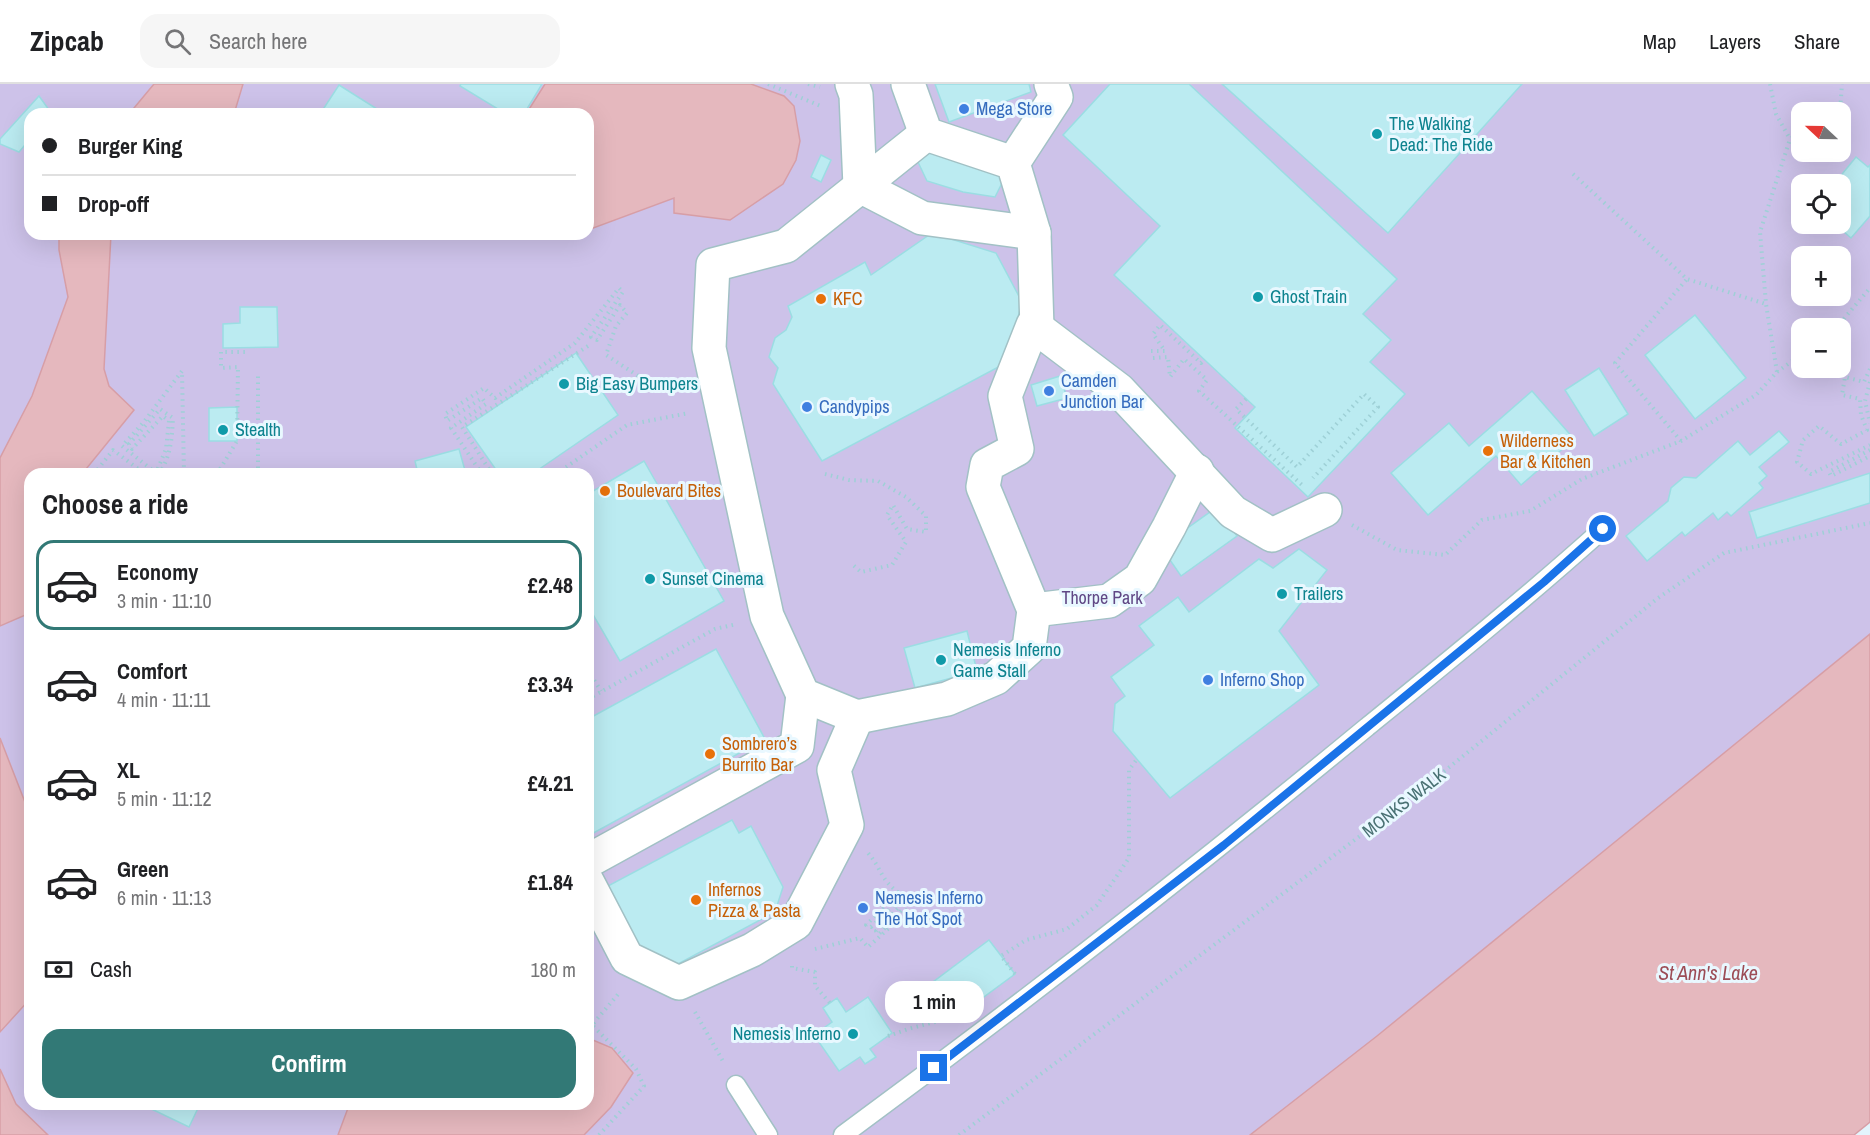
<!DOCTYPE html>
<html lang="en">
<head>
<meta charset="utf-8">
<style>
  body { margin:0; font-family:"Archivo Narrow",sans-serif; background:#f6f6f6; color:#202124; height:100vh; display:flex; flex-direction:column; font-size:22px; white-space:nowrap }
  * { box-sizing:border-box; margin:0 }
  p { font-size:20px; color:#757577 }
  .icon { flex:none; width:33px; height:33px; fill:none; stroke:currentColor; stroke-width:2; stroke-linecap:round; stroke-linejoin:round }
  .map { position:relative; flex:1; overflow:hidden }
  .details { position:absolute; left:24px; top:384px; width:570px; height:642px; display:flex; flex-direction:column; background:#fff; border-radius:18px; box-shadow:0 6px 24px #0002 }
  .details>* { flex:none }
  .banner { position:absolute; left:24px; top:24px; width:570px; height:132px; border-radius:18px; box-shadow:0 6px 24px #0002; display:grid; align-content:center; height:132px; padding:0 18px; background:#fff }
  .needle { width:39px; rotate:292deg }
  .fabs { position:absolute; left:1791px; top:18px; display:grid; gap:12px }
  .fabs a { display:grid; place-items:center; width:60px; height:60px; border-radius:12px; background:#fff; box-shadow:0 6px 24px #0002; font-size:30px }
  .end { position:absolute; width:27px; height:27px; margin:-14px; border:8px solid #1a73e8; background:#fff; box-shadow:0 0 0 3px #fff }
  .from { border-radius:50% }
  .bubble { position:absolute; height:42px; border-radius:18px; background:#fff; box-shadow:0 6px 24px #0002; font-size:20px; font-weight:800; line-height:42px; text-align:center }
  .banner b { display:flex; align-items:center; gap:21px; height:57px; font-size:22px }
  .banner b+b { border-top:2px solid #e0e0e0 }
  .banner i { width:15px; height:15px; background:#202124 }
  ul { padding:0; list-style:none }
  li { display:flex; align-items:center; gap:18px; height:90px; margin:0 12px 9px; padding:0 6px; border:3px solid transparent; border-radius:18px }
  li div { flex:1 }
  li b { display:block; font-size:22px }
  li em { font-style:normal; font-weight:800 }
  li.current { border-color:#327976 }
  li>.icon { width:54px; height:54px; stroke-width:1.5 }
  h2 { padding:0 18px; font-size:27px; line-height:72px }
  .pay { display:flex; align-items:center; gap:15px; height:66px; padding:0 18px; font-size:22px }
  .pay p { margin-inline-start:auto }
  .primary-button { display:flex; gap:12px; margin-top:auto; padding:12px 18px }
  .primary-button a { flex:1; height:69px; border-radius:18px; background:#327976; color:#fff; font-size:24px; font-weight:800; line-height:69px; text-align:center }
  header { display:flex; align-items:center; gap:36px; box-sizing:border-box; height:84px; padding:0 30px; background:#fff; border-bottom:2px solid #e0e0e0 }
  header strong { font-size:28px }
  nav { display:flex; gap:33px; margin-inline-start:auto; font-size:21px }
  .search { width:420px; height:54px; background:#f6f6f6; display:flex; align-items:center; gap:15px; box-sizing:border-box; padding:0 21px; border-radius:18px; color:#757577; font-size:22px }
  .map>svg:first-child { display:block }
</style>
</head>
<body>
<header>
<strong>Zipcab</strong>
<div class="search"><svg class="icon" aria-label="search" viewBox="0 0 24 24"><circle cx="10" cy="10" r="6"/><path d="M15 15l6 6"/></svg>Search here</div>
<nav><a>Map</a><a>Layers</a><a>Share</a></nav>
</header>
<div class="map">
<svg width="1870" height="1051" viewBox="0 0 1870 1051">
  <rect width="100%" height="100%" fill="#e3f4fc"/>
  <path fill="#cdc2e9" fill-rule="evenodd" d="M0 0H1870V550L1377 952 1252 1051H0ZM1802 28H1840V68H1802ZM30 30H588V150H30ZM1802 100H1840V140H1802ZM1802 172H1840V212H1802ZM1802 244H1840V284H1802ZM30 390H588V1020H30Z"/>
  <g fill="#e5b8be" stroke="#d79ea6" stroke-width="1.5">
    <path d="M154 0H243L234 30H129Z"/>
    <path d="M545 0H751L784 12 794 22 797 40 800 57 796 76 783 100 730 136 674 129V114L588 146V30H526Z"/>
    <path d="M59 150H111L104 285 109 302 134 326 82 390H30V529L0 542V374L32 312 68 213 59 166Z"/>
    <path d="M1870 550V1038L1854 1051H1250L1377 952Z"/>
    <path d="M0 654 30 731V915L0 948Z"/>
    <path d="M588 954 612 964 633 989 611 1023 584 1051H338L348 1024 362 1020H588Z"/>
    <path d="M0 985 16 1020 48 1051H0Z"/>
  </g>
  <g fill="#bbebf1" stroke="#9bdde3" stroke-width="1.5">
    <path d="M461 0H542L524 30H506L460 2Z"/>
    <path d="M935 0H1029L1031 8 949 38Z"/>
    <path d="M1110 0H1189L1397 195 1363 230 1391 256 1370 278 1405 310 1308 413 1235 344 1255 323 1114 191 1160 142 1063 51Z"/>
    <path d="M1222 0H1522L1388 149Z"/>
    <path d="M339 1 385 30H320Z"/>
    <path d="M39 12 52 30H30V55L19 68 0 60V55Z"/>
    <path d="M937 62 1002 82V99L995 113 963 108 927 97 917 76Z"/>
    <path d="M821 71 831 76 821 98 811 93Z"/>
    <path d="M1856 73 1868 83 1870 81V132L1851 154 1835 140H1840V100H1834Z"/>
    <path d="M932 149 996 169 1022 218 1006 279 822 377 773 300 778 284 769 273 775 254 786 246 792 233 788 222 865 178 871 191Z"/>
    <path d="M240 223H277L278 263 223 264V240L240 239Z"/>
    <path d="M1695 231 1746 294 1695 335 1645 271Z"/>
    <path d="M576 269 618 331 532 390H499L466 343Z"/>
    <path d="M1599 284 1628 330 1594 352 1565 306Z"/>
    <path d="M1060 292 1067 314 1037 322 1031 301Z"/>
    <path d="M1532 307 1574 355 1521 401 1496 372 1428 431 1391 389 1449 339 1469 362Z"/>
    <path d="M237 323V357H209V324Z"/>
    <path d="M1779 347 1789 358 1759 383 1767 392 1759 399 1763 404 1731 432 1727 428 1718 436 1713 429 1685 452 1682 448 1647 477 1626 452 1668 417 1671 404 1684 393 1696 394 1738 357 1750 371Z"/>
    <path d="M459 365 466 390H418L415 377Z"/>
    <path d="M644 377 724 517 620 577 588 522V410Z"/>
    <path d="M1870 389V419L1757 454 1749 428Z"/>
    <path d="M1217 423 1237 452 1181 492 1161 463Z"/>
    <path d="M1299 465 1327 486 1279 547 1319 601 1170 714 1113 647 1115 620 1125 612 1111 593 1154 561 1139 542 1178 513 1189 528 1259 475 1273 484Z"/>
    <path d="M967 547 977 587 915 604 904 564Z"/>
    <path d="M716 565 765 655 588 752V635Z"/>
    <path d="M732 736 739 749 751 742 783 803 775 828 665 887 646 880 606 803Z"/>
    <path d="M989 856 1015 890 958 932 933 898Z"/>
    <path d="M868 913 892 949 870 965 876 973 865 980 860 973 839 987 814 951 832 938 823 924 837 914 846 928Z"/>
    <path d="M141 1020H200L189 1043Z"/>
  </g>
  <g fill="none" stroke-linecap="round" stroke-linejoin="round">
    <defs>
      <g id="lane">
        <path d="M736 1001 768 1051"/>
        <path d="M843 1051C1021 920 1196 784 1367 643 1447 578 1526 514 1603 445"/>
      </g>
      <g id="street">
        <path d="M852 0 856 11 860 102 922 134 1034 149 1037 244"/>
        <path d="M908 0 926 50 1013 79 1034 149"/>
        <path d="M926 50 786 162 713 181 709 264 767 532 803 611 857 633 947 615 996 594 1029 564 1034 526 983 403 987 381 1017 365 1005 312 1033 241 1119 306 1233 428 1272 451 1325 426"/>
        <path d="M1013 79 1056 13 1051 0"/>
        <path d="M1034 526 1109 517 1140 495 1169 443 1197 387"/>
        <path d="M588 777 797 662 803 611"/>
        <path d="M588 799 627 874 679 899 752 866 796 839 847 741 834 686 857 633"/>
      </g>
    </defs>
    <use href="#lane" stroke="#a2c1c5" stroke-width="21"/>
    <use href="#street" stroke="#a2c1c5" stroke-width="36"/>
    <g stroke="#9ed0d6" stroke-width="4" stroke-dasharray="1.5 4.5" stroke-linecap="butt">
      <path d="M768 0 823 23"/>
      <path d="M808 0 820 3"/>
      <path d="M1770 0 1776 30 1790 55"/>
      <path d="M1837 28 1840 27 1842 0"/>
      <path d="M1573 90 1687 195 1766 220"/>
      <path d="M1836 244 1870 204"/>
      <path d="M1151 267H1165L1153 250 1160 241 1201 279 1204 276"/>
      <path d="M1153 274 1168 273 1170 293 1184 275 1207 296 1199 307 1302 401"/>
      <path d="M1870 285 1864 298 1845 293 1842 311 1860 315 1861 331 1867 346 1841 360 1819 342 1803 356 1797 378 1811 390 1870 361"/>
      <path d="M1777 288 1802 270"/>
      <path d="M1870 298 1865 317 1870 339"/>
      <path d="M1246 315 1236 325 1297 383 1364 310 1378 323 1313 394"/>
      <path d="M1681 357 1615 279 1687 195"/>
      <path d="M1870 366 1829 388 1831 392 1870 372"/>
      <path d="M94 390 113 366 145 390"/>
      <path d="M159 390C171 372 172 354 173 334L160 325 129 360 132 365 163 332 169 337 166 365 156 389 122 362 143 339 182 287 184 390"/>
      <path d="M217 390 237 357 238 283 221 284V268H246"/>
      <path d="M258 390V290"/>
      <path d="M482 390 451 344 486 320 482 314 447 337 445 330 484 304 495 314 575 259 619 204 623 208 591 253 597 256 620 221 627 229 616 242 606 271 657 304"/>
      <path d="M492 390 462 343 588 262"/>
      <path d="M556 390 627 341 689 329"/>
      <path d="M825 390 849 396 878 397 906 413 926 432V448L907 445 893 421 887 431 906 458 892 481 861 488 852 480"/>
      <path d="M1352 441 1397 466 1445 471 1482 436 1530 427 1582 395 1681 357 1756 311 1777 288 1766 220 1760 148 1790 55 1802 48"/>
      <path d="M588 586 601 607"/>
      <path d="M30 590 27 597 30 605"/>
      <path d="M588 615 715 545 737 540"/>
      <path d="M815 865 860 854 868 863 908 827 903 825 879 850 876 847 902 820 897 818 871 843 866 841 899 809C880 795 882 785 868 769"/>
      <path d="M792 882V884L815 888V902L830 919"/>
      <path d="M1015 890 1001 872 1026 856 1067 845 1097 821 1129 774V686L1137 675"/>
      <path d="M695 928 724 979"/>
      <path d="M888 952 908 945 958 932"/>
      <path d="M599 1051 644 1002 636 985 592 941 620 908"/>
      <path d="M959 1051 1415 711 1658 514 1724 469 1870 439"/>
    </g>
    <use href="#lane" stroke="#fff" stroke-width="18"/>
    <use href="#street" stroke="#fff" stroke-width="33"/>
  </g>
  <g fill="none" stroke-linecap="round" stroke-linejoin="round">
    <path stroke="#1a73e8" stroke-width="8" d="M934 984 1224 761 1544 498 1603 445"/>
  </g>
  <g fill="#3f7fe0" stroke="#e9f8ff" stroke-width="2">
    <circle cx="964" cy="25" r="6"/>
    <circle cx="1049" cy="307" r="6"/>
    <circle cx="807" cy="323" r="6"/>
    <circle cx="1208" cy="596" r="6"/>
    <circle cx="863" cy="824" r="6"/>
  </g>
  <g fill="#0f9aa8" stroke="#e9f8ff" stroke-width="2">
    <circle cx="1377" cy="50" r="6"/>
    <circle cx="1258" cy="213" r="6"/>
    <circle cx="564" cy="300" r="6"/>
    <circle cx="223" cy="346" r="6"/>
    <circle cx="650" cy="495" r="6"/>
    <circle cx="1282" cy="510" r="6"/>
    <circle cx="941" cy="576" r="6"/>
    <circle cx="853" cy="950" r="6"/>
  </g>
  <g fill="#e8710a" stroke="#e9f8ff" stroke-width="2">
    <circle cx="821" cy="215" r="6"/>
    <circle cx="1488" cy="367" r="6"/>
    <circle cx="605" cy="407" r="6"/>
    <circle cx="710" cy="670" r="6"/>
    <circle cx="696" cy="816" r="6"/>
  </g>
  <g text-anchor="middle" stroke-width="6" stroke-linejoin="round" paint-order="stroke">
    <g font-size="18" fill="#366cbe" stroke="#e9f8ff" text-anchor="start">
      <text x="976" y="31">Mega Store</text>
      <text x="1061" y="303">Camden<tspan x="1061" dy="21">Junction Bar</tspan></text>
      <text x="819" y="329">Candypips</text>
      <text x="1220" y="602">Inferno Shop</text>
      <text x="875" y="820">Nemesis Inferno<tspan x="875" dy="21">The Hot Spot</tspan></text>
    </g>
    <g font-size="18" fill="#0d838f" stroke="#e9f8ff" text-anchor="start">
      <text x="1389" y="46">The Walking<tspan x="1389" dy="21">Dead: The Ride</tspan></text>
      <text x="1270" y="219">Ghost Train</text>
      <text x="576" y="306">Big Easy Bumpers</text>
      <text x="235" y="352">Stealth</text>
      <text x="662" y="501">Sunset Cinema</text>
      <text x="1294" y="516">Trailers</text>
      <text x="953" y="572">Nemesis Inferno<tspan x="953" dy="21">Game Stall</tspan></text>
      <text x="841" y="956" text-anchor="end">Nemesis Inferno</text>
    </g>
    <g font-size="18" fill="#c56008" stroke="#e9f8ff" text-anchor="start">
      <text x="833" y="221">KFC</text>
      <text x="1500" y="363">Wilderness<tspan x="1500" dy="21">Bar &amp; Kitchen</tspan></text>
      <text x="617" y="413">Boulevard Bites</text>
      <text x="722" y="666">Sombrero’s<tspan x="722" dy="21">Burrito Bar</tspan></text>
      <text x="708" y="812">Infernos<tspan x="708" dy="21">Pizza &amp; Pasta</tspan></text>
    </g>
    <g font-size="18" fill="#604785" stroke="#e9f8ff">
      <text x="1102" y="520">Thorpe Park</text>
    </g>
    <g font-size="18" fill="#497173" stroke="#e9f8ff">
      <text transform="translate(1404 719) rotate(-38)" y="6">MONKS WALK</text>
    </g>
    <g font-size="20" font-style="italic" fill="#9c4c56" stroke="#e9f8ff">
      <text x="1708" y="896">St Ann's Lake</text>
    </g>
  </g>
</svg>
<div class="fabs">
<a><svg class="needle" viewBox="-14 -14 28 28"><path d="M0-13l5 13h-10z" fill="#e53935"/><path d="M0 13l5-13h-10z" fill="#757577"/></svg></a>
<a><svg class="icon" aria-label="locate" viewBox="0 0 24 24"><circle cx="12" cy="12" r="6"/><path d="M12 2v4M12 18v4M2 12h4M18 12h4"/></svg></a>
<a>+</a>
<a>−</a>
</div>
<i class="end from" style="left:1603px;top:445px"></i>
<i class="end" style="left:934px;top:984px"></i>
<div class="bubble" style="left:885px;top:897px;width:99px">1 min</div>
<div class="banner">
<b><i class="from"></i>Burger King</b>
<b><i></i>Drop-off</b>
</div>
<section class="details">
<h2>Choose a ride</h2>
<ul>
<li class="current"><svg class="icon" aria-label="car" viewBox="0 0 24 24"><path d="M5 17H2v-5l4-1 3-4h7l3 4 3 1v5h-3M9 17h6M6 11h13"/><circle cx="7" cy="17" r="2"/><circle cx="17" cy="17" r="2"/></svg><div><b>Economy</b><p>3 min · 11:10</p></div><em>£2.48</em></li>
<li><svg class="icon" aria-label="car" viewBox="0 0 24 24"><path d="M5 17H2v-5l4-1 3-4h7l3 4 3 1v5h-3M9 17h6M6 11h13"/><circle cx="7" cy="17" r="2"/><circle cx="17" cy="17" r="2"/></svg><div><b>Comfort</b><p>4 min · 11:11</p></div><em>£3.34</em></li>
<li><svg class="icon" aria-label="car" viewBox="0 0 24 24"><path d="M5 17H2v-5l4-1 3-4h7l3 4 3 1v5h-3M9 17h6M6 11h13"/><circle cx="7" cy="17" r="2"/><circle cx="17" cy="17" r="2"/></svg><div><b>XL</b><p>5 min · 11:12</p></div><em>£4.21</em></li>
<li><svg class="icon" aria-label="car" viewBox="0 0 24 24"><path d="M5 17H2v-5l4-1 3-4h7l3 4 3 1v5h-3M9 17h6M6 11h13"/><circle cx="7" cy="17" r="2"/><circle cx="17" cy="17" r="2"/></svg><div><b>Green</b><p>6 min · 11:13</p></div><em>£1.84</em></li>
</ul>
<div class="pay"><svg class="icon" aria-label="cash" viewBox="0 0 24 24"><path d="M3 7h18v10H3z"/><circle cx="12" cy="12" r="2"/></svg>Cash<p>180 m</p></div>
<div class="primary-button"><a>Confirm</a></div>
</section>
</div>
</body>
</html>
